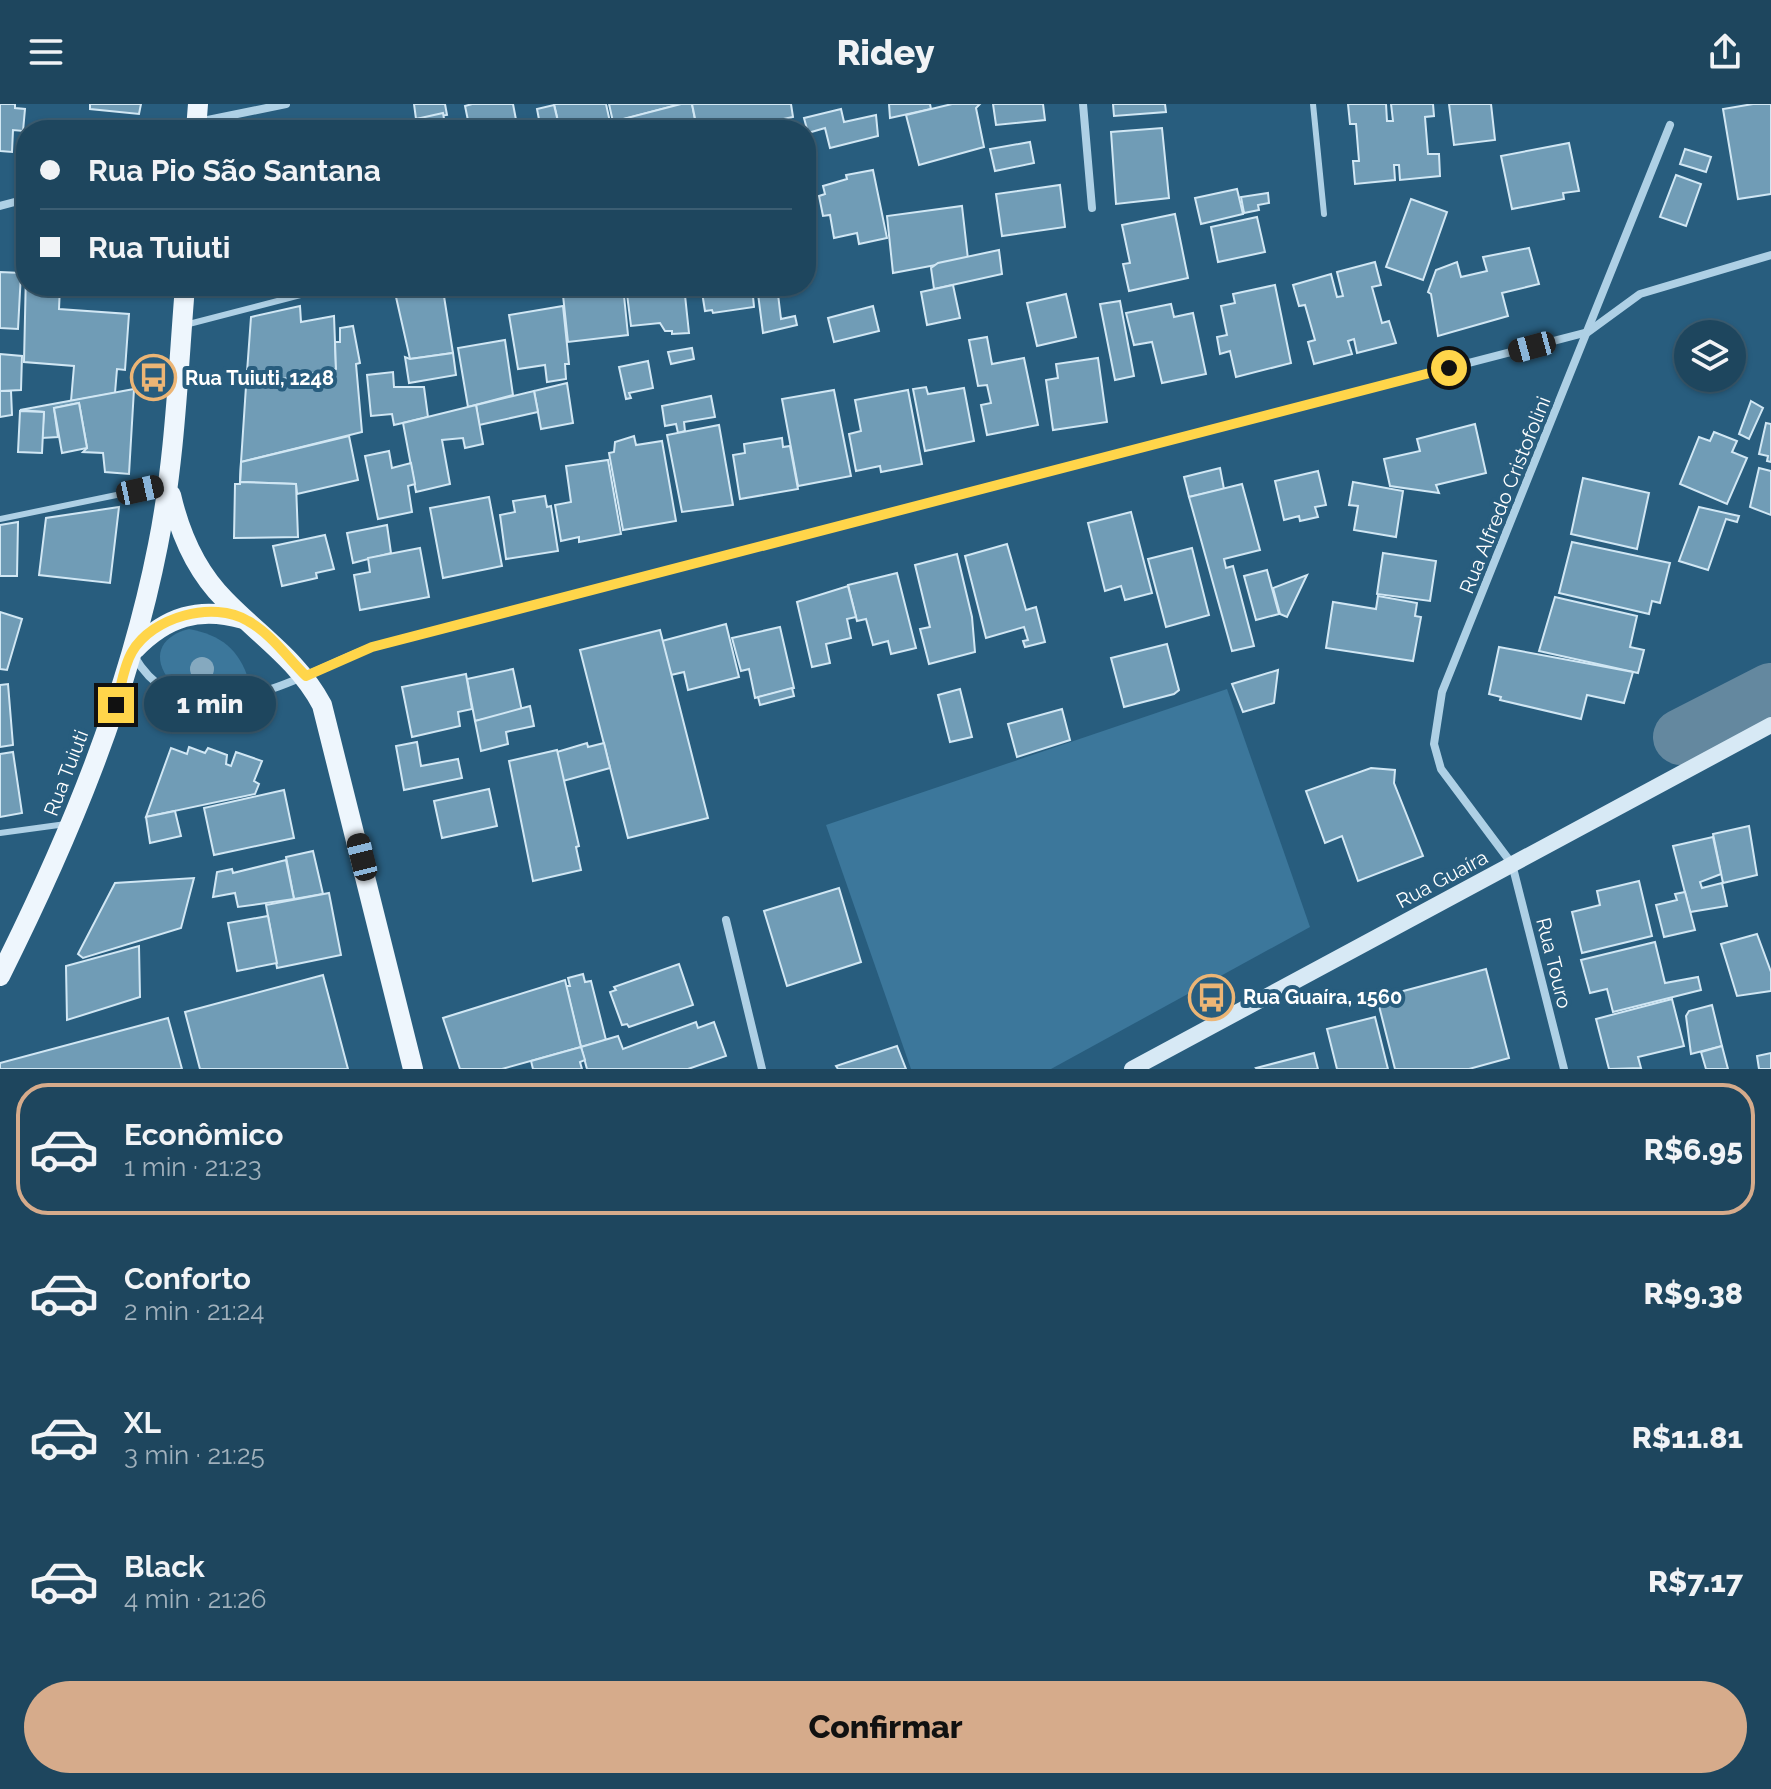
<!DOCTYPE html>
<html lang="pt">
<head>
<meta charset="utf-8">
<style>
  body { margin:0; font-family:Raleway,sans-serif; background:#264d64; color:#f1f3f6; height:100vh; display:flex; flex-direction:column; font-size:30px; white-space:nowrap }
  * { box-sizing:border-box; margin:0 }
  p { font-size:26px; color:#a1b1bc }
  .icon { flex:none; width:44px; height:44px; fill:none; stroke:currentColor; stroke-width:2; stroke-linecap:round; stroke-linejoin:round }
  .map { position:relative; height:965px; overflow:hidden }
  .sheet { display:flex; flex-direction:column; background:#1e465e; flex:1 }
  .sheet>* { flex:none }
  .top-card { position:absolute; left:16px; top:16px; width:800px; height:176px; border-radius:32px; box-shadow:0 2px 6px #0004,0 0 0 2px #3c5e73; display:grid; align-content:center; height:176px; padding:0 24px; background:#1e465e }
  .controls { position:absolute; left:1674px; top:216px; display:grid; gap:16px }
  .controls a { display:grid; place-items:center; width:72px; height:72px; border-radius:50%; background:#1e465e; box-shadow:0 2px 6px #0004,0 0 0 2px #3c5e73; font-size:40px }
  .end { position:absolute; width:36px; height:36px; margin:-18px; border:10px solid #ffd54a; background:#111; box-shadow:0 0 0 4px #111 }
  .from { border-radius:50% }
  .bubble { position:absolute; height:56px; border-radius:28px; background:#1e465e; box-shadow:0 2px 6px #0004,0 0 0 2px #3c5e73; font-size:26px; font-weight:800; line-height:56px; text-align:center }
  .car { position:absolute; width:24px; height:48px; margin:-24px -12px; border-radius:10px; box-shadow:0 0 6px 2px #0007; background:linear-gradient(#222 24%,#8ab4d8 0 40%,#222 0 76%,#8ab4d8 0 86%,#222 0) }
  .top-card b { display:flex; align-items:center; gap:28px; height:76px; font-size:30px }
  .top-card b+b { border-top:2px solid #3c5e73 }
  .top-card i { width:20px; height:20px; background:#f1f3f6 }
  ul { padding:14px 0 0; list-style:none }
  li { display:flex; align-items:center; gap:24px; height:132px; margin:0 16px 12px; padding:0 8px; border:4px solid transparent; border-radius:32px }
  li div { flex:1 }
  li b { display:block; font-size:30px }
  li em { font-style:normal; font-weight:800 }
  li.current { border-color:#d6ab8b }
  li>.icon { width:72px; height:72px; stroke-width:1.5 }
  .button { display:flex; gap:16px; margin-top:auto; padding:16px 24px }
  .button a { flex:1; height:92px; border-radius:48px; background:#d6ab8b; color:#111; font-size:32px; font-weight:800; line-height:92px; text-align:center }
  header { display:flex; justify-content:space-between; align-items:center; height:104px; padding:0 24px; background:#1e465e; font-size:36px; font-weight:800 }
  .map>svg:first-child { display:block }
</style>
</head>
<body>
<header><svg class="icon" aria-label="menu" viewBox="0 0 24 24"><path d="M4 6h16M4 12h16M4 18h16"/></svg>Ridey<svg class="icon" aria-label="share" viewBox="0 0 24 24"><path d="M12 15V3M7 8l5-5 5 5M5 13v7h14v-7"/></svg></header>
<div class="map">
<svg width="1771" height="965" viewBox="0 0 1771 965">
  <rect width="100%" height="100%" fill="#285d7e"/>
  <g fill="#3c779b">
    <path d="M189 525C221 531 239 545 249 577L186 581 167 573C151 549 164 531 189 525Z"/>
    <path d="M1227 585 1310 823 1051 965H911L826 721Z"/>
  </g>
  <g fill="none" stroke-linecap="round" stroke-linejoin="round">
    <path stroke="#64889f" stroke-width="56" d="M1681 633 1771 587"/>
  </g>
  <g fill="#709cb6" stroke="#d1e7f4" stroke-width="2">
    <path d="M0 0H15V4L25 5 23 27 13 26 12 48 0 47Z"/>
    <path d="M90 0H141L139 10 90 5Z"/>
    <path d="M414 0H445L447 11 416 15Z"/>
    <path d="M472 0H513L518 26H498L497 22 470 26 465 2Z"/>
    <path d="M606 0 610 18 560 26 554 0Z"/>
    <path d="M609 0H681L613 18Z"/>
    <path d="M681 0H692L697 26H596V22Z"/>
    <path d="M692 0H791L793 13 783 15 785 26H723L721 19 697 24Z"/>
    <path d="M889 0H930L931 5 890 14Z"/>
    <path d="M952 0H980L976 4 984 43 919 61 906 11Z"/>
    <path d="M993 0H1043L1045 16 996 21Z"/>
    <path d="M1113 0H1165L1166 8 1114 12Z"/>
    <path d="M1348 0H1386L1387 17H1393L1391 0H1433L1434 12 1425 13 1428 50H1439L1440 72 1400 76 1399 61H1394L1395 76 1355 80 1353 57H1359L1356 20H1350Z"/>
    <path d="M1449 0H1491L1495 36 1454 41Z"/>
    <path d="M1753 0H1771V90L1738 95 1723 5Z"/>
    <path d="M554 1 560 26H541L537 5Z"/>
    <path d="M841 5 844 18 876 11 878 32 830 44 825 24 808 29 804 14Z"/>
    <path d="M443 9 446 26H418L416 15Z"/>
    <path d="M1162 24 1169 94 1116 100 1111 28Z"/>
    <path d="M1030 38 1034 59 995 67 990 45Z"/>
    <path d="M1569 39 1579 87 1563 89 1564 95 1512 105 1501 52Z"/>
    <path d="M1685 45 1711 53 1706 68 1680 60Z"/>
    <path d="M873 66 887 134 859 140 857 129 834 134 830 111 823 112 819 92 825 90 823 82 847 75 846 71Z"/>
    <path d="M1676 71 1701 80 1686 122 1660 113Z"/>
    <path d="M1060 81 1065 123 1002 132 996 90Z"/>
    <path d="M1237 85 1243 110 1201 120 1195 94Z"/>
    <path d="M1268 89 1269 99 1258 101 1259 106 1244 109 1241 93Z"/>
    <path d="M1411 95 1447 108 1423 176 1386 163Z"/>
    <path d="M962 102 968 155 893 169 887 112Z"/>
    <path d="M1175 110 1188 174 1129 187 1123 160 1130 159 1122 121Z"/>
    <path d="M1257 113 1265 148 1218 158 1211 123Z"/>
    <path d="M1529 144 1539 180 1502 189 1508 212 1438 232 1431 190 1428 188 1436 166 1457 158 1461 173 1487 167 1483 153Z"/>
    <path d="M999 146 1002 170 934 185 931 164 938 159Z"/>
    <path d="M1375 158 1381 181 1372 183 1382 219 1389 217 1396 239 1357 249 1354 235 1348 237 1352 250 1314 260 1308 238 1315 236 1305 201 1299 202 1293 181 1331 170 1337 193 1343 192 1337 168Z"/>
    <path d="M0 168 21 169 18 225 0 224Z"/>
    <path d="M26 168V182H60L59 205 129 210 125 266 117 265 115 289 71 297 74 262 24 258Z"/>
    <path d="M953 181 960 214 927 221 921 188Z"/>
    <path d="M1275 181 1291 259 1236 273 1230 247 1220 250 1217 233 1227 231 1221 202 1235 199 1233 190Z"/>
    <path d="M562 182H623L628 231 568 238Z"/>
    <path d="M626 182H684L689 229 672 230V227H665L660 219 631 222Z"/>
    <path d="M701 182H752L754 203 713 209 712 206 705 207Z"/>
    <path d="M757 182H777L781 215 795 212 797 221 763 229Z"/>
    <path d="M443 186 453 249 410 255 396 193Z"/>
    <path d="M1066 190 1076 233 1037 242 1027 199Z"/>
    <path d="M1120 197 1134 272 1115 276 1100 200Z"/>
    <path d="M1171 200 1174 213 1193 209 1206 270 1162 279 1152 238 1134 241 1126 209Z"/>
    <path d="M300 202 301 218 334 212 336 265 246 282 251 213Z"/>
    <path d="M563 202 569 260H565L566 275 547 278 545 261 518 265 509 211Z"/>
    <path d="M873 202 879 227 834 238 828 214Z"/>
    <path d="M353 222 360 259 356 260 362 328 241 358 246 282 336 265 335 238H340V224Z"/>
    <path d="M987 233 992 260 1024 254 1038 321 987 331 981 301 991 299 987 281 978 282 969 236Z"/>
    <path d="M505 236 513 291 468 303 458 244Z"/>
    <path d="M692 244 694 255 671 260 668 248Z"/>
    <path d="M453 249 456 271 409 279 405 253 410 255Z"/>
    <path d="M0 250 22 252 21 286 0 287Z"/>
    <path d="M1098 254 1107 318 1053 326 1046 276 1058 274 1056 260Z"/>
    <path d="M648 257 653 284 629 289 631 294 626 295 619 263Z"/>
    <path d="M393 268 394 283H424L428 313 394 321 392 310 371 312 367 271Z"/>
    <path d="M567 279 573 319 541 325 534 287Z"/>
    <path d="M926 283 928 290 964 284 974 337 925 347 913 285Z"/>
    <path d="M134 285 129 370 105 368 103 349 83 348 87 344 79 299 54 304 58 333 42 334 44 308 20 306Z"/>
    <path d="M834 286 851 372 798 382 782 295Z"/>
    <path d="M908 286 922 360 881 368 880 362 856 367 849 330 861 327 855 296Z"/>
    <path d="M0 287H11L12 311 0 313Z"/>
    <path d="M534 287 538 308 479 321 476 301Z"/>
    <path d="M711 292 715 313 684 318 685 327 678 329 676 320 665 322 662 302Z"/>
    <path d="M1751 297 1763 304 1749 335 1739 330Z"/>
    <path d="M79 299 87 344 62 349 54 304Z"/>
    <path d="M476 301 483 340 465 344 463 334 442 336 450 380 416 388 403 319Z"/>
    <path d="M20 307 44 308 42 349 18 348Z"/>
    <path d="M1766 319 1771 320V358L1767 357 1768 352 1759 350Z"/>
    <path d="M1475 320 1486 369 1436 381 1439 389 1390 382 1384 355 1420 347 1417 335Z"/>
    <path d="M719 321 733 401 682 408 667 331Z"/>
    <path d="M1714 328 1737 337 1732 348 1747 354 1727 400 1680 380 1699 333 1710 337Z"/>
    <path d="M349 332 358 376 297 390 296 380 240 378 241 358Z"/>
    <path d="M634 332 636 341 662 337 676 417 623 426 609 349 614 348 615 338Z"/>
    <path d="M782 334 783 343 790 342 798 385 740 395 733 351 745 349 744 340Z"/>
    <path d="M389 347 392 364 411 359 415 380 408 382 412 408 378 415 365 352Z"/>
    <path d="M608 356 621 430 579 438V433L561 437 555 401 571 398 566 362Z"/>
    <path d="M241 358 240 378 296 380 298 433 234 434 235 380H240Z"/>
    <path d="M1220 364 1224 385 1189 393 1184 373Z"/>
    <path d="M1759 364 1771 367V411L1750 403Z"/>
    <path d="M1318 367 1326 401 1315 403 1318 413 1300 417 1299 412 1284 416 1275 377Z"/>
    <path d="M1583 374 1649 389 1637 445 1571 430Z"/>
    <path d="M1353 378 1403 387 1396 433 1354 426 1358 402 1349 401Z"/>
    <path d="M1242 380 1260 446 1224 455 1226 464 1233 462 1254 542 1232 547 1189 393Z"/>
    <path d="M545 392 547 403 551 402 558 447 506 455 500 411 515 408 513 397Z"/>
    <path d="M489 393 502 462 443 474 430 404Z"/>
    <path d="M119 403 110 479 39 471 46 414Z"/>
    <path d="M1699 403 1739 412 1737 418 1726 415 1708 466 1679 457Z"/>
    <path d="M1131 408 1152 489 1125 496 1121 482 1105 487 1088 419Z"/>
    <path d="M18 418 17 472H0V421Z"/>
    <path d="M387 421 391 449 353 459 347 429Z"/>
    <path d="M325 431 334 465 316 469 317 474 282 482 273 442Z"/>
    <path d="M1572 438 1670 459 1660 499 1652 497 1649 510 1559 489Z"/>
    <path d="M1007 440 1026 506 1036 503 1045 538 1025 543 1023 537 1028 536 1024 523 986 534 965 452Z"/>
    <path d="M420 444 429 493 360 506 354 471 370 468 368 454Z"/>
    <path d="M1192 444 1209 511 1166 523 1148 455Z"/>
    <path d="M1383 449 1436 457 1430 497 1377 490Z"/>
    <path d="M957 450 972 513 975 548 929 560 920 525 930 523 915 461Z"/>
    <path d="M1267 466 1279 510 1256 516 1244 472Z"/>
    <path d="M897 469 916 544 891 550 888 537 873 541 866 515 857 517 848 481Z"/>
    <path d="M1307 471 1287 513 1280 510 1273 484Z"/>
    <path d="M848 482 856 513 847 515 851 534 826 540 830 559 812 563 797 498Z"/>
    <path d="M1378 492 1417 499 1415 512 1421 513 1413 557 1326 544 1333 498 1376 505Z"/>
    <path d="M1555 493 1637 512 1630 543 1644 546 1638 569 1539 547Z"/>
    <path d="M0 508 22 515 7 566 0 565Z"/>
    <path d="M726 520 739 573 688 586 684 568 671 571 662 537Z"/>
    <path d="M780 523 794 584 755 594 749 565 741 567 732 534Z"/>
    <path d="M660 526 708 714 628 734 580 546Z"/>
    <path d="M1167 540 1179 586 1174 590 1124 603 1111 554Z"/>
    <path d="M1499 543 1633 568 1624 599 1587 591 1581 615 1500 596 1501 593 1489 590Z"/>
    <path d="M513 565 522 607 475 617 467 575Z"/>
    <path d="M1278 566 1274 599 1243 608 1232 580Z"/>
    <path d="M466 570 472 605 458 608 460 622 412 633 402 583Z"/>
    <path d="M8 580 13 641 0 643V581Z"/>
    <path d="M792 584 794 592 760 601 758 593Z"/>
    <path d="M960 585 972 633 950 638 938 591Z"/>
    <path d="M530 602 534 622 506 628 508 640 481 647 475 617Z"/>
    <path d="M1062 605 1070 636 1017 653 1008 620Z"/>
    <path d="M417 638 421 662 458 655 462 674 404 686 396 642Z"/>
    <path d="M587 639 588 643 604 639 610 664 563 677 557 648Z"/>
    <path d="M189 643 205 649 208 644 227 651 226 660 231 662 236 648 262 657 254 677 259 680 255 690 146 713 171 644 187 650Z"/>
    <path d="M557 646 579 742 576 743 581 766 533 777 509 657Z"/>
    <path d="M13 648 22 709 0 713V650Z"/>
    <path d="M1371 664 1395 666 1394 679 1423 752 1358 777 1342 732 1325 739 1306 687Z"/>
    <path d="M489 685 497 722 442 734 434 697Z"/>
    <path d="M284 686 294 734 214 751 204 704Z"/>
    <path d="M175 707 181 732 150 739 146 713Z"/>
    <path d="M1749 722 1757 771 1723 779 1713 730Z"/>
    <path d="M1713 733 1721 770 1700 778 1702 784 1722 779 1727 802 1690 808 1673 742Z"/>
    <path d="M313 747 323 790 294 795 286 753Z"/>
    <path d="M286 756 294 795 238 803 235 789 213 793 217 768 232 765 233 769Z"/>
    <path d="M194 774 181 824 83 854 78 850 115 779Z"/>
    <path d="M1639 777 1652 832 1582 849 1572 808 1600 801 1597 787Z"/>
    <path d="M839 784 861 858 787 882 764 807Z"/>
    <path d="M1685 788 1695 826 1664 833 1656 801 1677 796 1675 790Z"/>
    <path d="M329 789 341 851 277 864 266 801Z"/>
    <path d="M268 812 277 859 237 867 228 819Z"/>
    <path d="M1757 830 1771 868V887L1737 892 1721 840Z"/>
    <path d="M1655 838 1665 879 1698 873 1701 886 1613 908 1607 885 1590 889 1581 856Z"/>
    <path d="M139 842 140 893 67 916 66 862Z"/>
    <path d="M679 860 693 901 629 923 627 920 622 921 610 888 616 886 614 883Z"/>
    <path d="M1486 865 1509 954 1469 965H1395L1377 894Z"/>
    <path d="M583 870 585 878 591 877 606 936 581 943 566 882H570L568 874Z"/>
    <path d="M323 871 348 965H200L185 908Z"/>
    <path d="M565 876 581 943 502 965H460L443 914Z"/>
    <path d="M1672 895 1684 942 1638 953 1641 964 1609 965 1596 915Z"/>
    <path d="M1712 901 1722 942 1691 950 1686 912 1689 907Z"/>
    <path d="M1375 913 1388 965H1337L1327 925Z"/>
    <path d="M168 914 182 965H0V959Z"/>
    <path d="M696 918 698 924 714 918 726 952 688 965H587L581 943 618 932 623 945Z"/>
    <path d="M897 942 906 965H838L836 962Z"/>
    <path d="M1722 942 1728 965H1706L1701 948Z"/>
    <path d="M581 943 585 956 580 958 582 965H533L531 957Z"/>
    <path d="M1314 949 1318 965H1257L1256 964Z"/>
    <path d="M1771 949V965H1759L1757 952Z"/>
  </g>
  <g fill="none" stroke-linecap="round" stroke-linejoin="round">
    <g stroke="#aed0e5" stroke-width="6">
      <path d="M1313 0 1324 110"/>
      <path d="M185 221 335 182"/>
      <path d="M0 415 165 381"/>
      <path d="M0 729 66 720"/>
    </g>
    <g stroke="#aed0e5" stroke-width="8">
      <path d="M1083 0 1092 104"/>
      <path d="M198 18 286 0"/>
      <path d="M0 102 26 95"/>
      <path d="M134 552C188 645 300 570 372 543L1588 228 1640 190 1771 151"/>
      <path d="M726 816 762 965"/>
      <path d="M1564 965 1512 760 1441 665 1434 640 1442 588 1670 21"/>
    </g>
    <path stroke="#d7e9f5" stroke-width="16" d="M1132 965 1771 621"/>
    <g stroke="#eef6fd" stroke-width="20">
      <path d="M196 26 198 0"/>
      <path d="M171 391C180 430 197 468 225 496 260 532 298 556 322 601L413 965"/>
      <path d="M135 545C166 513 199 502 243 515"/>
      <path d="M0 872C69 734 128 593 158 441 175 356 178 268 185 182"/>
    </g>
  </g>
  <circle fill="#85a9bf" cx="202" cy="565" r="12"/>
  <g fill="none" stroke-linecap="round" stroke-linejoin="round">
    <path stroke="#ffd54a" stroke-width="10" d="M116 601C121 585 123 563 132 548 152 513 213 496 248 517 270 529 288 554 306 572L372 543 1449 264"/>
  </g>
  <defs>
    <symbol id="bus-ring" viewBox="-11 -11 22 22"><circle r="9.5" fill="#285d7e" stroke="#ecb575" stroke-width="1.5"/><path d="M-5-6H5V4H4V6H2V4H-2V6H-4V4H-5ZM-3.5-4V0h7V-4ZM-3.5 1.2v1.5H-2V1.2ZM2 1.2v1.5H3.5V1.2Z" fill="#ecb575"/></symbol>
  </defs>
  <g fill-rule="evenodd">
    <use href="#bus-ring" x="128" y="248" width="51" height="51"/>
    <use href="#bus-ring" x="1186" y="868" width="51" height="51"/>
  </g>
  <g text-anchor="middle" stroke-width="8" stroke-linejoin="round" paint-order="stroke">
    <g font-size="20" font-weight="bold" fill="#fff" stroke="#285d7e" text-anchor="start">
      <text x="185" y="281">Rua Tuiuti, 1248</text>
      <text x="1243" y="900">Rua Guaíra, 1560</text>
    </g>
    <g font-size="20" fill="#fff" stroke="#285d7e">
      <text transform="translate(1505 391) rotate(-68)" y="7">Rua Alfredo Cristofolini</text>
      <text transform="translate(66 669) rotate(-69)" y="7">Rua Tuiuti</text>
      <text transform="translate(1442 775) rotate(-28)" y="7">Rua Guaíra</text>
      <text transform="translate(1554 859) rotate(76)" y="7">Rua Touro</text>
    </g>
  </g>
</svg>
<div class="controls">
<a><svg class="icon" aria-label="layers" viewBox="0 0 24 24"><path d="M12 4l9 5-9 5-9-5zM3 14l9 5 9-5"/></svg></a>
</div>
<i class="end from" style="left:1449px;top:264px"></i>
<i class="end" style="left:116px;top:601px"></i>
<div class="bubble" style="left:144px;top:572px;width:132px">1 min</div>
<i class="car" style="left:1532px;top:243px;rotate:255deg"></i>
<i class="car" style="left:140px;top:386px;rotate:78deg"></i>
<i class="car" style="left:362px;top:753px;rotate:346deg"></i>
<div class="top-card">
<b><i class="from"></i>Rua Pio São Santana</b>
<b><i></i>Rua Tuiuti</b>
</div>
</div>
<section class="sheet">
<ul>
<li class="current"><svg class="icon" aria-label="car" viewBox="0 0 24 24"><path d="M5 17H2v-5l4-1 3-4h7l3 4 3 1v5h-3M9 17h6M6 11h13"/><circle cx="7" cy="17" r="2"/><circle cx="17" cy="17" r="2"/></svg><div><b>Econômico</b><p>1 min · 21:23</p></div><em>R$6.95</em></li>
<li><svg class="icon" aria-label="car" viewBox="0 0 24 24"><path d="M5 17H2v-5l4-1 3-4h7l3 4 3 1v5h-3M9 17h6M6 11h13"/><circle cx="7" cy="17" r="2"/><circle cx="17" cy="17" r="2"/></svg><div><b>Conforto</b><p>2 min · 21:24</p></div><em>R$9.38</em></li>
<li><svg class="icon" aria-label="car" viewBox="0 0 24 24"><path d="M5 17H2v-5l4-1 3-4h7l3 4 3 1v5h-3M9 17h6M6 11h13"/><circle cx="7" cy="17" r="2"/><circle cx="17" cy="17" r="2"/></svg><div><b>XL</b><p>3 min · 21:25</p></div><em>R$11.81</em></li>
<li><svg class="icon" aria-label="car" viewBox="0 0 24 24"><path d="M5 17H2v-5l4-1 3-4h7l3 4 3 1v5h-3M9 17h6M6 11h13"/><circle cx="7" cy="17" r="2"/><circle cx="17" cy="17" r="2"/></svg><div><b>Black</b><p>4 min · 21:26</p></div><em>R$7.17</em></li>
</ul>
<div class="button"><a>Confirmar</a></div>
</section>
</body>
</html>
